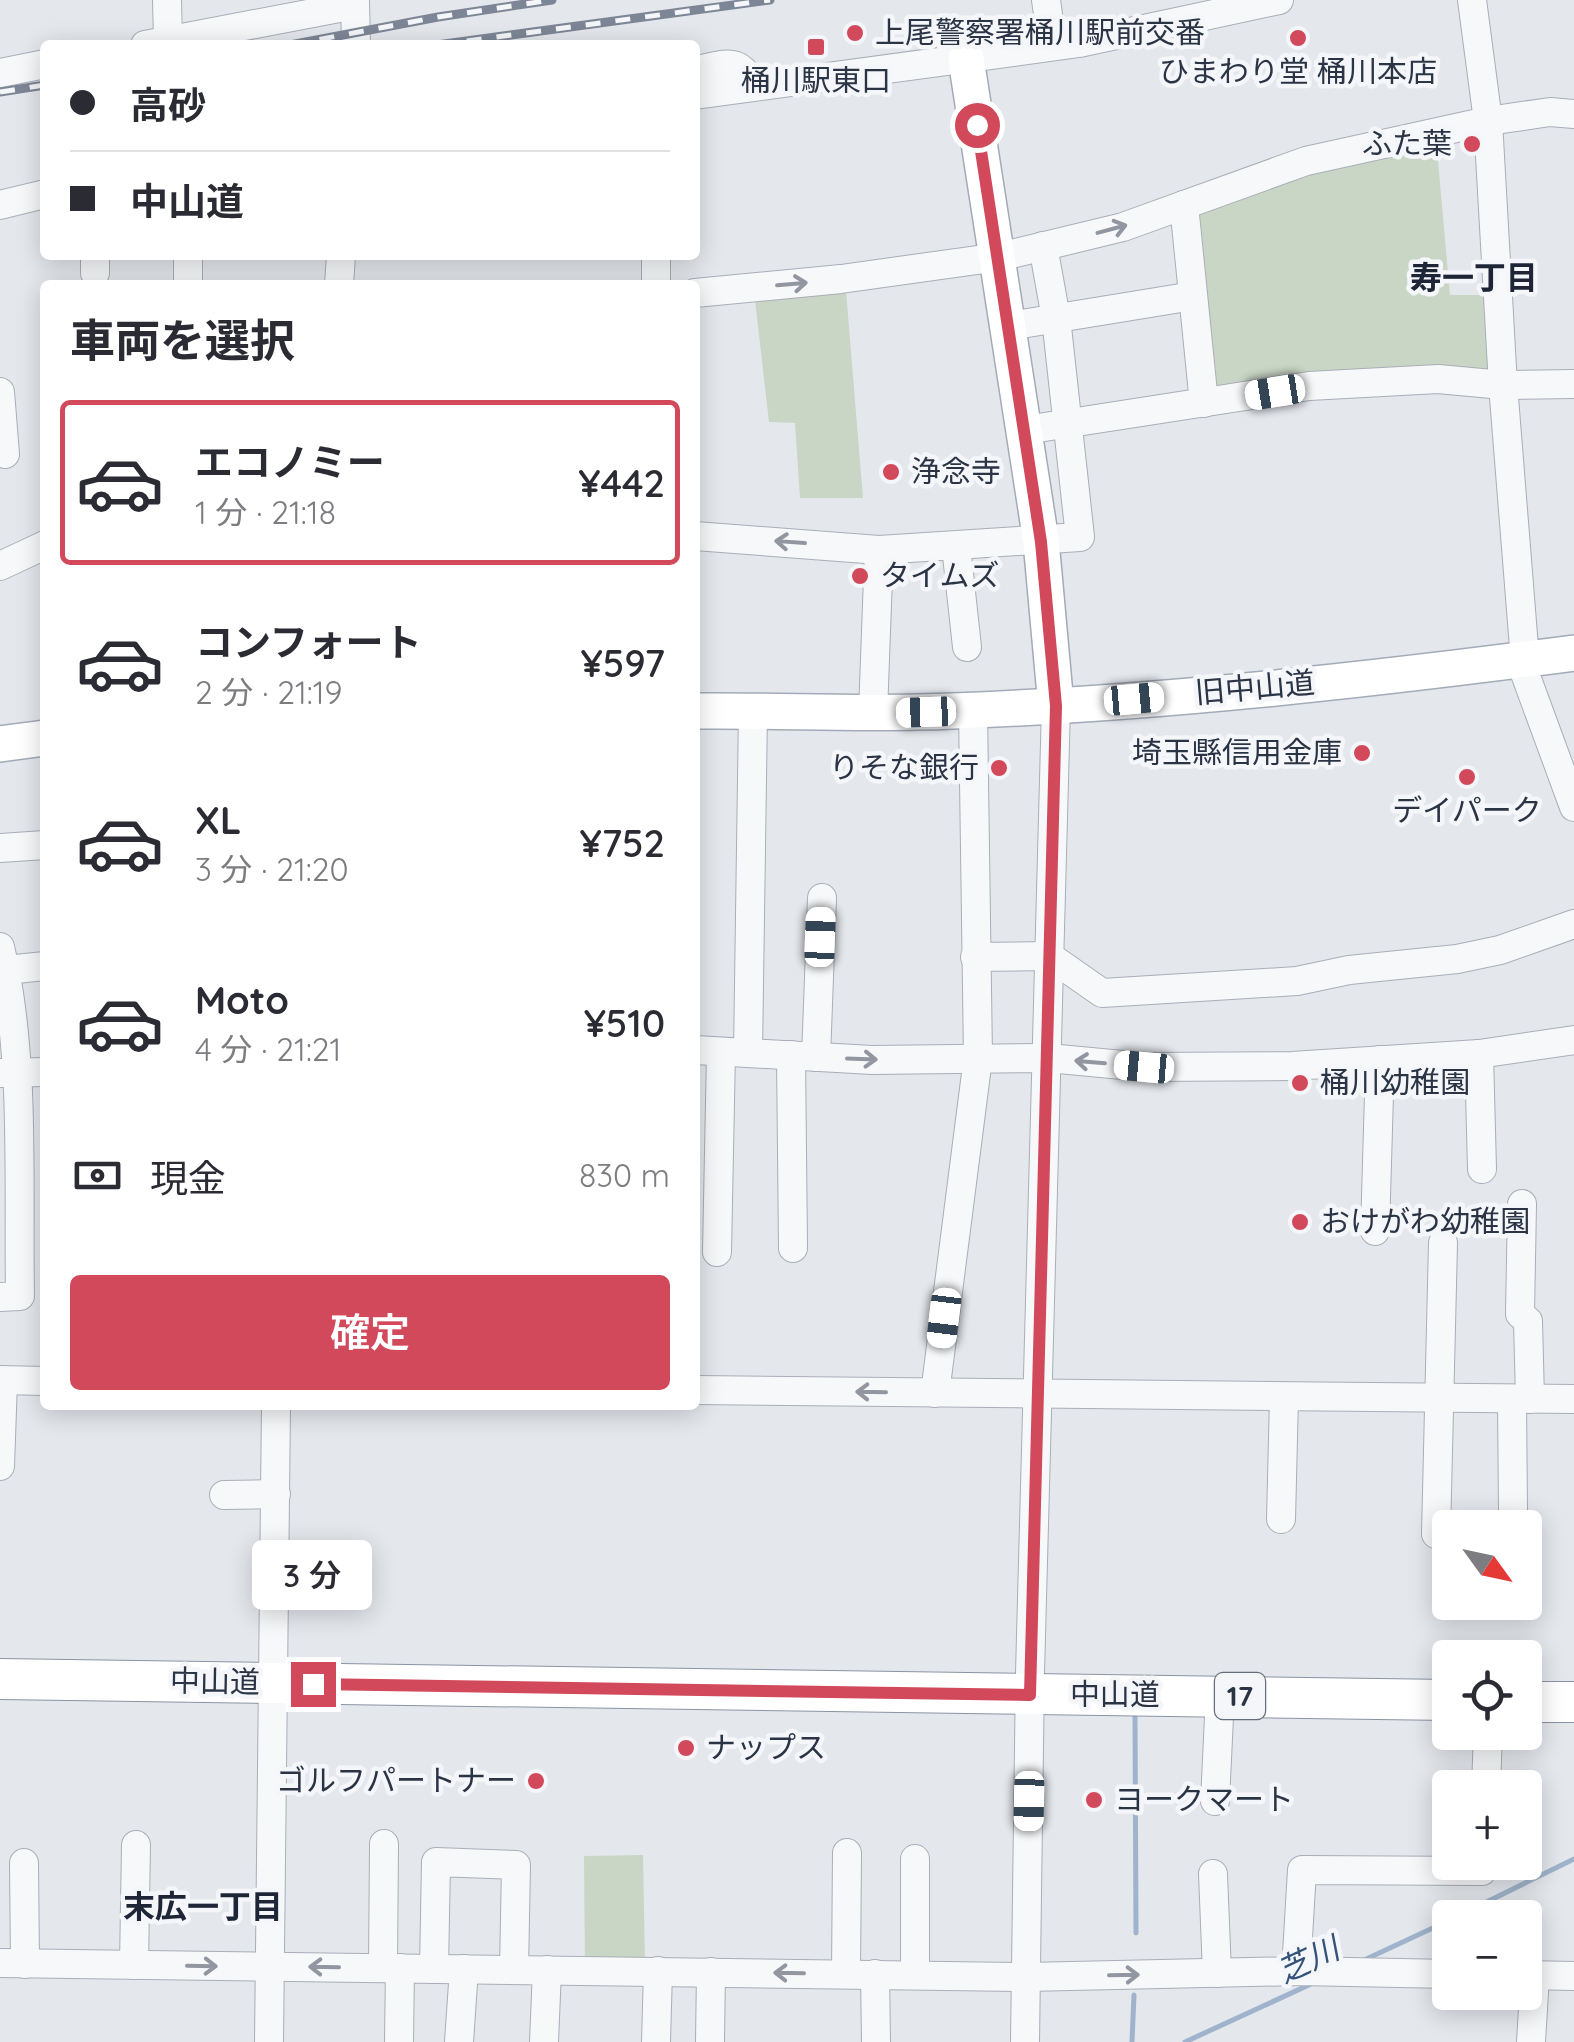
<!DOCTYPE html>
<html lang="ja">
<head>
<meta charset="utf-8">
<style>
  body { margin:0; font-family:Quicksand,"Noto Sans JP",sans-serif; background:#f7f7f7; color:#2b2b33; height:100vh; display:flex; flex-direction:column; font-size:38px; white-space:nowrap }
  * { box-sizing:border-box; margin:0 }
  p { font-size:32px; color:#7c7c81 }
  .icon { flex:none; width:55px; height:55px; fill:none; stroke:currentColor; stroke-width:2; stroke-linecap:round; stroke-linejoin:round }
  .map { position:relative; flex:1; overflow:hidden }
  .side { position:absolute; left:40px; top:280px; width:660px; height:1130px; display:flex; flex-direction:column; background:#fff; border-radius:10px; box-shadow:0 5px 25px #0003 }
  .side>* { flex:none }
  .top-card { position:absolute; left:40px; top:40px; width:660px; height:220px; border-radius:10px; box-shadow:0 5px 25px #0003; display:grid; align-content:center; height:220px; padding:0 30px; background:#fff }
  .needle { width:65px; rotate:123deg }
  .fabs { position:absolute; left:1432px; top:1510px; display:grid; gap:20px }
  .fabs a { display:grid; place-items:center; width:110px; height:110px; border-radius:10px; background:#fff; box-shadow:0 5px 25px #0003; font-size:50px }
  .end { position:absolute; width:45px; height:45px; margin:-22px; border:12px solid #d1495b; background:#fff; box-shadow:0 0 0 5px #fff }
  .from { border-radius:50% }
  .bubble { position:absolute; height:70px; border-radius:10px; background:#fff; box-shadow:0 5px 25px #0003; font-size:32px; font-weight:600; line-height:70px; text-align:center }
  .car { position:absolute; width:30px; height:60px; margin:-30px -15px; border-radius:12px; box-shadow:0 0 8px 2px #0007; background:linear-gradient(#fff 24%,#345 0 40%,#fff 0 76%,#345 0 86%,#fff 0) }
  .top-card b { display:flex; align-items:center; gap:35px; height:95px; font-size:38px }
  .top-card b+b { border-top:2px solid #e1e1e2 }
  .top-card i { width:25px; height:25px; background:#2b2b33 }
  ul { padding:0; list-style:none }
  li { display:flex; align-items:center; gap:30px; height:165px; margin:0 20px 15px; padding:0 10px; border:5px solid transparent; border-radius:10px }
  li div { flex:1 }
  li b { display:block; font-size:38px }
  li em { font-style:normal; font-weight:600 }
  li.selected { border-color:#d1495b }
  li>.icon { width:90px; height:90px; stroke-width:1.5 }
  h2 { padding:0 30px; font-size:45px; line-height:120px }
  .pay { display:flex; align-items:center; gap:25px; height:110px; padding:0 30px; font-size:38px }
  .pay p { margin-inline-start:auto }
  .cta { display:flex; gap:20px; margin-top:auto; padding:20px 30px }
  .cta a { flex:1; height:115px; border-radius:10px; background:#d1495b; color:#fff; font-size:40px; font-weight:600; line-height:115px; text-align:center }
  .map>svg:first-child { display:block }
</style>
</head>
<body>
<div class="map">
<svg width="1574" height="2042" viewBox="0 0 1574 2042">
  <rect width="100%" height="100%" fill="#e4e7ec"/>
  <g fill="#c9d6c5">
    <path d="M1436 139 1450 295H1493L1495 378 1217 393 1199 206 1315 166Z"/>
    <path d="M846 291 863 498H800L795 423 769 422 755 300Z"/>
    <path d="M643 1855 645 1966 585 1967 584 1856Z"/>
  </g>
  <g fill="none" stroke-linecap="round" stroke-linejoin="round">
    <g stroke="#9fb4cc" stroke-width="5">
      <path d="M1135 1714 1136 1933"/>
      <path d="M1454 1918 1574 1859"/>
      <path d="M1362 1961 1450 1920"/>
      <path d="M1132 2042 1134 1995"/>
      <path d="M1185 2042 1311 1984"/>
    </g>
    <defs>
      <g id="minor">
        <path d="M167 0 168 41"/>
        <path d="M355 0 356 45"/>
        <path d="M1046 0 1049 21"/>
        <path d="M1472 0 1488 121 1503 385 1525 660"/>
        <path d="M145 45 355 5"/>
        <path d="M695 70C726 65 738 55 754 86"/>
        <path d="M0 73 45 64"/>
        <path d="M695 95 1079 43 1279 0"/>
        <path d="M0 205 45 194"/>
        <path d="M1184 205 1204 403"/>
        <path d="M95 255V273"/>
        <path d="M188 255V285"/>
        <path d="M656 255V285"/>
        <path d="M339 285 341 255"/>
        <path d="M695 293 841 279 999 257 1123 227 1306 161 1488 121 1550 112 1574 114"/>
        <path d="M1009 326 1193 296"/>
        <path d="M0 392 5 454"/>
        <path d="M1025 430 1309 386 1438 379 1503 385 1574 384"/>
        <path d="M695 536 879 550 1080 537 1056 318 1043 246"/>
        <path d="M956 546 967 647"/>
        <path d="M0 566 45 545"/>
        <path d="M1520 660 1574 807"/>
        <path d="M873 713 879 550"/>
        <path d="M0 848 45 845"/>
        <path d="M0 947C26 1054 18 1186 20 1296L0 1297"/>
        <path d="M975 957 1049 956 1102 993 1297 981 1349 970 1457 959 1500 950 1574 924"/>
        <path d="M6 970 45 966"/>
        <path d="M695 1050 872 1060 1048 1058 1144 1067 1292 1066 1479 1054 1574 1040"/>
        <path d="M748 1053 753 711"/>
        <path d="M1479 1054 1482 1169"/>
        <path d="M791 1055 793 1248"/>
        <path d="M816 1057 822 898"/>
        <path d="M0 1073 45 1072"/>
        <path d="M1522 1204 1520 1314 1528 1321 1530 1399"/>
        <path d="M1375 1231 1380 1060"/>
        <path d="M717 1252 721 1052"/>
        <path d="M0 1380 45 1381"/>
        <path d="M695 1390 1574 1399"/>
        <path d="M935 1393 978 1058 973 710"/>
        <path d="M1512 1399 1513 1512"/>
        <path d="M0 1466 3 1381"/>
        <path d="M224 1495 276 1494"/>
        <path d="M1281 1519 1284 1398"/>
        <path d="M1436 1534 1443 1243"/>
        <path d="M1486 1788 1488 1732"/>
        <path d="M1215 1801 1220 1696"/>
        <path d="M915 1859V1975"/>
        <path d="M24 1863 25 1964"/>
        <path d="M1213 1874 1217 1973"/>
        <path d="M0 1963 1027 1977 1299 1971 1450 1974"/>
        <path d="M134 1965 136 1845"/>
        <path d="M383 1968 384 1844"/>
        <path d="M434 1969 436 1862 516 1865 514 1970"/>
        <path d="M1296 1971 1302 1870 1482 1871V1862"/>
        <path d="M846 1974 847 1853"/>
        <path d="M875 1974 876 2042"/>
        <path d="M1525 1975 1574 1976"/>
        <path d="M269 2042 276 1405"/>
        <path d="M399 2042 400 1968"/>
        <path d="M459 2042 464 1969"/>
        <path d="M544 2042 547 1970"/>
        <path d="M656 2042 658 1971"/>
        <path d="M710 2042 711 1972"/>
        <path d="M1025 2042 1030 1673 1056 706"/>
        <path d="M1531 2042 1535 1975"/>
      </g>
      <g id="major">
        <path d="M966 59 1041 541 1056 706"/>
        <path d="M695 711C781 710 867 715 953 711 1161 703 1368 680 1574 653"/>
        <path d="M0 744 45 738"/>
      </g>
      <g id="highway">
        <path d="M0 1679 1450 1700"/>
        <path d="M1525 1702H1574"/>
      </g>
    </defs>
    <use href="#minor" stroke="#a9aeb7" stroke-width="30"/>
    <use href="#major" stroke="#a3abb8" stroke-width="38"/>
    <use href="#highway" stroke="#8b94a3" stroke-width="42"/>
    <use href="#minor" stroke="#f7f8fa" stroke-width="28"/>
    <use href="#major" stroke="#fff" stroke-width="35"/>
    <use href="#highway" stroke="#fff" stroke-width="40"/>
    <defs>
      <g id="rail">
        <path d="M290 45 438 17 552 0"/>
        <path d="M437 45 770 0"/>
        <path d="M0 92 45 85"/>
      </g>
    </defs>
    <use href="#rail" stroke="#7d8696" stroke-width="9"/>
    <use href="#rail" stroke="#f4f6f9" stroke-width="5" stroke-dasharray="15" stroke-linecap="butt"/>
  </g>
  <defs><path id="oneway-shaft" d="M-6 0H5M1.5-3L5.5 0L1.5 3" fill="none" stroke-width="1.6" stroke-linecap="round" stroke-linejoin="round" transform="scale(2.5)"/></defs>
  <g stroke="#9196a0">
    <use href="#oneway-shaft" transform="translate(1112 229) rotate(-15)"/>
    <use href="#oneway-shaft" transform="translate(792 284) rotate(-5)"/>
    <use href="#oneway-shaft" transform="translate(790 542) rotate(-176)"/>
    <use href="#oneway-shaft" transform="translate(862 1059) rotate(2)"/>
    <use href="#oneway-shaft" transform="translate(1090 1062) rotate(-175)"/>
    <use href="#oneway-shaft" transform="translate(871 1392) rotate(-179)"/>
    <use href="#oneway-shaft" transform="translate(202 1966) rotate(1)"/>
    <use href="#oneway-shaft" transform="translate(324 1967) rotate(-179)"/>
    <use href="#oneway-shaft" transform="translate(789 1973) rotate(-179)"/>
    <use href="#oneway-shaft" transform="translate(1124 1975) rotate(-1)"/>
  </g>
  <g fill="none" stroke-linecap="round" stroke-linejoin="round">
    <path stroke="#d1495b" stroke-width="12" d="M313 1684 1030 1695 1056 706 1041 542 977 125"/>
  </g>
  <g fill="#d1495b" stroke="#f4f6f9" stroke-width="4">
    <circle cx="855" cy="33" r="10"/>
    <circle cx="1298" cy="38" r="10"/>
    <rect x="806" y="37" width="20" height="20" rx="5"/>
    <circle cx="1472" cy="144" r="10"/>
    <circle cx="891" cy="472" r="10"/>
    <circle cx="860" cy="576" r="10"/>
    <circle cx="1362" cy="753" r="10"/>
    <circle cx="999" cy="768" r="10"/>
    <circle cx="1467" cy="777" r="10"/>
    <circle cx="1300" cy="1083" r="10"/>
    <circle cx="1300" cy="1222" r="10"/>
    <circle cx="686" cy="1748" r="10"/>
    <circle cx="536" cy="1781" r="10"/>
    <circle cx="1094" cy="1800" r="10"/>
  </g>
  <g text-anchor="middle" stroke-width="9" stroke-linejoin="round" paint-order="stroke">
    <rect fill="#f4f6f9" stroke="#676e7b" stroke-width="2.5" x="1215" y="1673" width="50" height="46" rx="8"/>
    <g font-size="28" font-weight="bold" fill="#2b3445">
      <text x="1240" y="1706">17</text>
    </g>
    <g font-size="30" fill="#2b3445" stroke="#f4f6f9" text-anchor="start">
      <text x="875" y="43">上尾警察署桶川駅前交番</text>
      <text x="1298" y="82" text-anchor="middle">ひまわり堂 桶川本店</text>
      <text x="816" y="91" text-anchor="middle">桶川駅東口</text>
      <text x="1452" y="154" text-anchor="end">ふた葉</text>
      <text x="911" y="482">浄念寺</text>
      <text x="880" y="586">タイムズ</text>
      <text x="1342" y="763" text-anchor="end">埼玉縣信用金庫</text>
      <text x="979" y="778" text-anchor="end">りそな銀行</text>
      <text x="1467" y="821" text-anchor="middle">デイパーク</text>
      <text x="1320" y="1093">桶川幼稚園</text>
      <text x="1320" y="1232">おけがわ幼稚園</text>
      <text x="706" y="1758">ナップス</text>
      <text x="516" y="1791" text-anchor="end">ゴルフパートナー</text>
      <text x="1114" y="1810">ヨークマート</text>
    </g>
    <g font-size="30" fill="#2b3445" stroke="#f4f6f9">
      <text transform="translate(1255 688) rotate(-5)" y="10">旧中山道</text>
      <text transform="translate(215 1682) rotate(1)" y="10">中山道</text>
      <text x="1115" y="1705">中山道</text>
    </g>
    <g font-size="32" font-weight="bold" fill="#1d2536" stroke="#f4f6f9">
      <text x="1474" y="289">寿一丁目</text>
      <text x="203" y="1918">末広一丁目</text>
    </g>
    <g font-size="32" font-style="italic" fill="#34527a" stroke="#f4f6f9">
      <text transform="translate(1308 1960) rotate(-25)" y="11">芝川</text>
    </g>
  </g>
</svg>
<div class="fabs">
<a><svg class="needle" viewBox="-14 -14 28 28"><path d="M0-13l5 13h-10z" fill="#e53935"/><path d="M0 13l5-13h-10z" fill="#7c7c81"/></svg></a>
<a><svg class="icon" aria-label="locate" viewBox="0 0 24 24"><circle cx="12" cy="12" r="6"/><path d="M12 2v4M12 18v4M2 12h4M18 12h4"/></svg></a>
<a>+</a>
<a>−</a>
</div>
<i class="end from" style="left:977px;top:125px"></i>
<i class="end" style="left:313px;top:1684px"></i>
<div class="bubble" style="left:252px;top:1540px;width:120px">3 分</div>
<i class="car" style="left:1275px;top:392px;rotate:261deg"></i>
<i class="car" style="left:1134px;top:699px;rotate:85deg"></i>
<i class="car" style="left:926px;top:712px;rotate:268deg"></i>
<i class="car" style="left:820px;top:937px;rotate:2deg"></i>
<i class="car" style="left:1144px;top:1067px;rotate:275deg"></i>
<i class="car" style="left:944px;top:1318px;rotate:187deg"></i>
<i class="car" style="left:1029px;top:1801px;rotate:181deg"></i>
<div class="top-card">
<b><i class="from"></i>高砂</b>
<b><i></i>中山道</b>
</div>
<section class="side">
<h2>車両を選択</h2>
<ul>
<li class="selected"><svg class="icon" aria-label="car" viewBox="0 0 24 24"><path d="M5 17H2v-5l4-1 3-4h7l3 4 3 1v5h-3M9 17h6M6 11h13"/><circle cx="7" cy="17" r="2"/><circle cx="17" cy="17" r="2"/></svg><div><b>エコノミー</b><p>1 分 · 21:18</p></div><em>¥442</em></li>
<li><svg class="icon" aria-label="car" viewBox="0 0 24 24"><path d="M5 17H2v-5l4-1 3-4h7l3 4 3 1v5h-3M9 17h6M6 11h13"/><circle cx="7" cy="17" r="2"/><circle cx="17" cy="17" r="2"/></svg><div><b>コンフォート</b><p>2 分 · 21:19</p></div><em>¥597</em></li>
<li><svg class="icon" aria-label="car" viewBox="0 0 24 24"><path d="M5 17H2v-5l4-1 3-4h7l3 4 3 1v5h-3M9 17h6M6 11h13"/><circle cx="7" cy="17" r="2"/><circle cx="17" cy="17" r="2"/></svg><div><b>XL</b><p>3 分 · 21:20</p></div><em>¥752</em></li>
<li><svg class="icon" aria-label="car" viewBox="0 0 24 24"><path d="M5 17H2v-5l4-1 3-4h7l3 4 3 1v5h-3M9 17h6M6 11h13"/><circle cx="7" cy="17" r="2"/><circle cx="17" cy="17" r="2"/></svg><div><b>Moto</b><p>4 分 · 21:21</p></div><em>¥510</em></li>
</ul>
<div class="pay"><svg class="icon" aria-label="cash" viewBox="0 0 24 24"><path d="M3 7h18v10H3z"/><circle cx="12" cy="12" r="2"/></svg>現金<p>830 m</p></div>
<div class="cta"><a>確定</a></div>
</section>
</div>
</body>
</html>
